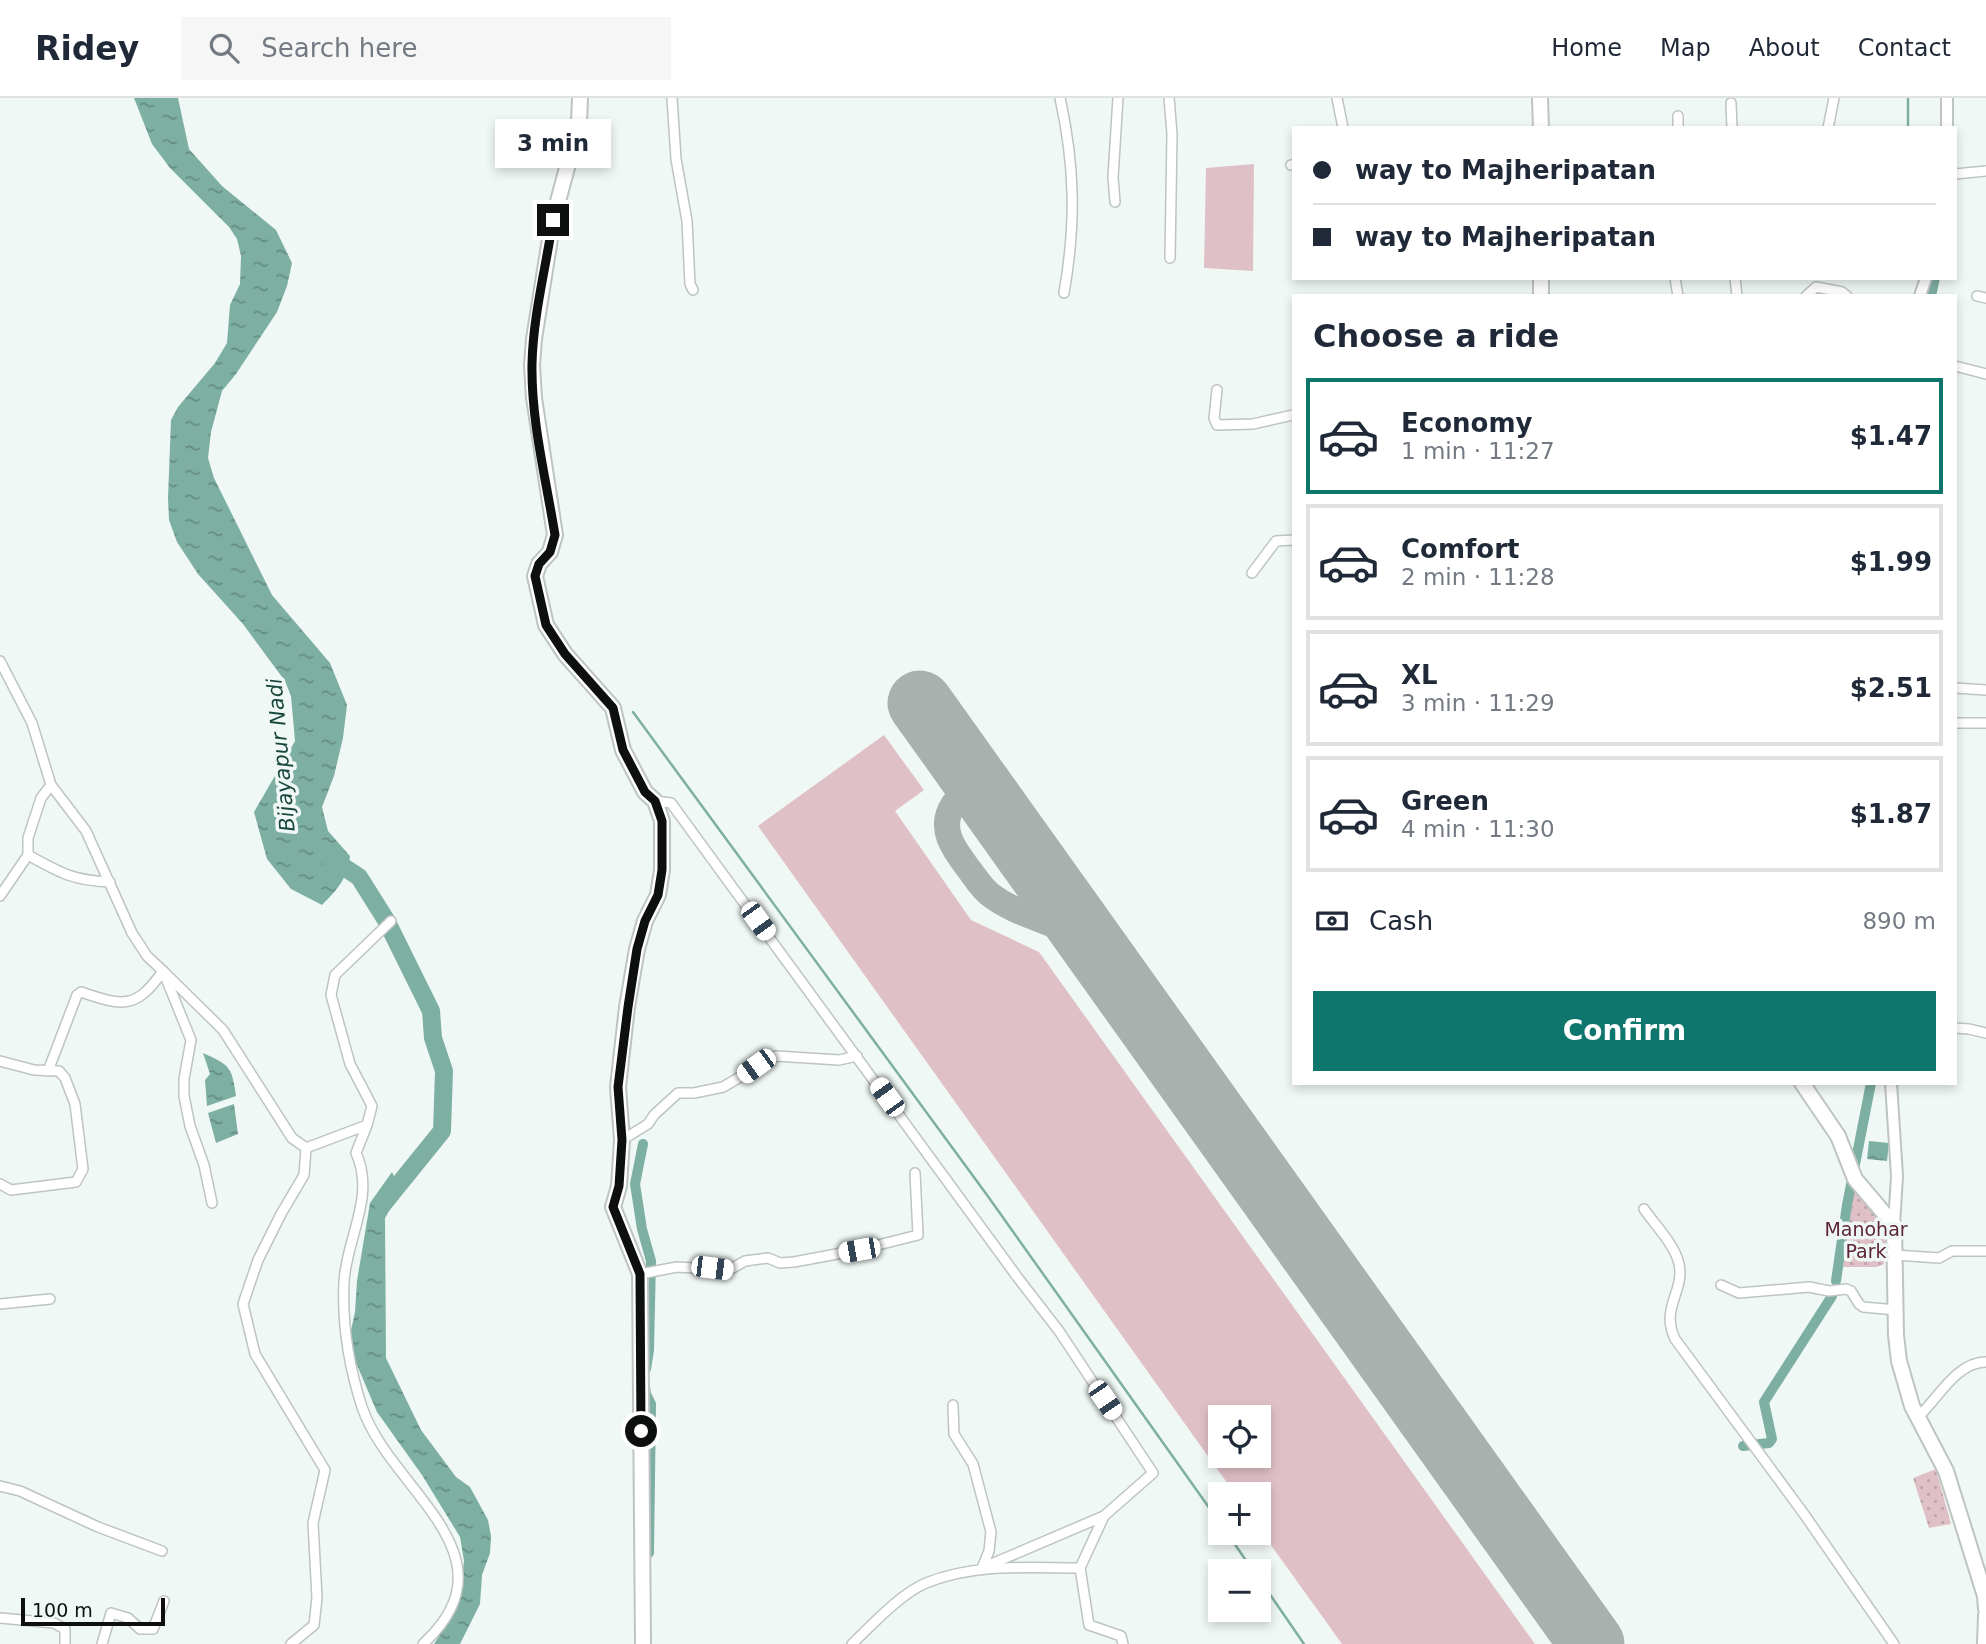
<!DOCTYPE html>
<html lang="en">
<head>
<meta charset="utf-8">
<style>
  body { margin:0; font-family:"DejaVu Sans",sans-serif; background:#f6f6f7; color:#1f2937; height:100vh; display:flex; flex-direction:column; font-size:26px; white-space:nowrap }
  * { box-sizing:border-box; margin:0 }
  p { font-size:23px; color:#747a83 }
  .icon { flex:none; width:38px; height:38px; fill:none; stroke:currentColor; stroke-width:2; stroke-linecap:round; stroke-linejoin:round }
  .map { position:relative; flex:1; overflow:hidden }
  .panel { position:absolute; left:1292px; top:196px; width:665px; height:791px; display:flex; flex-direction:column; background:#fff; border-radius:0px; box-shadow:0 4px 10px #0003 }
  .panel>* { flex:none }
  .guide { position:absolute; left:1292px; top:28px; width:665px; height:154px; border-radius:0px; box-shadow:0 4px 10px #0003; display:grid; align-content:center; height:154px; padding:0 21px; background:#fff }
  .fabs { position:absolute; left:1208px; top:1307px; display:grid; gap:14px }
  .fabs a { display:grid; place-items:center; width:63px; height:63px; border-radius:0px; background:#fff; box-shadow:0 4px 10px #0003; font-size:35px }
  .scale { position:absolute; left:21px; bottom:18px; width:144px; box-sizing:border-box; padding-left:7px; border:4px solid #0e1010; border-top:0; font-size:19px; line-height:24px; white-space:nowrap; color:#0e1010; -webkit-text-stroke:5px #f0f8f5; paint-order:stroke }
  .end { position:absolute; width:32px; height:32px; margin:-16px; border:9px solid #0e1010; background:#fff; box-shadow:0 0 0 4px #fff }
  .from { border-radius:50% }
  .bubble { position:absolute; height:49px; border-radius:0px; background:#fff; box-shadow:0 4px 10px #0003; font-size:23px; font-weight:700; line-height:49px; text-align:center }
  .car { position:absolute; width:21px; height:42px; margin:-21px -10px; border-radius:9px; box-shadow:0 0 5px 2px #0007; background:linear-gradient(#fff 24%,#345 0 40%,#fff 0 76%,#345 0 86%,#fff 0) }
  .guide b { display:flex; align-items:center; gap:24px; height:66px; font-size:26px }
  .guide b+b { border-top:2px solid #e0e1e3 }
  .guide i { width:18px; height:18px; background:#1f2937 }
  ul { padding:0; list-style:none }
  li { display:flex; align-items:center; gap:21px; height:116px; margin:0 14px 10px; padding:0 7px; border:4px solid #e0e1e3; border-radius:0px }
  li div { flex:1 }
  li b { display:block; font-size:26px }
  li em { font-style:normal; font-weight:700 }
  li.current { border-color:#0f766e }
  li>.icon { width:63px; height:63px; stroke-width:1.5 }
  h2 { padding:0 21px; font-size:32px; line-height:84px }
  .pay { display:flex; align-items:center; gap:18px; height:77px; padding:0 21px; font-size:26px }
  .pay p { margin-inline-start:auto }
  .button { display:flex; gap:14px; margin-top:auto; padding:14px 21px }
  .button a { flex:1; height:80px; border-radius:0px; background:#0f766e; color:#fff; font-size:28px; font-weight:700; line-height:80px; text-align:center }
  header { display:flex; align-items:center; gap:42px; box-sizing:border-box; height:98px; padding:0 35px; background:#fff; border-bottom:2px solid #e0e1e3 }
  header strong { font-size:33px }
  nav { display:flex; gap:38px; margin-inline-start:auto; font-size:24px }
  .search { width:490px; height:63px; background:#f6f6f7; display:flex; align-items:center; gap:18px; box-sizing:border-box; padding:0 24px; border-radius:0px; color:#747a83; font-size:26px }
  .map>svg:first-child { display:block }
</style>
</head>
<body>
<header>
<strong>Ridey</strong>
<div class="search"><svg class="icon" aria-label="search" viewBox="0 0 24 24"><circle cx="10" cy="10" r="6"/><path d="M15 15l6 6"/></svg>Search here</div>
<nav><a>Home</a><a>Map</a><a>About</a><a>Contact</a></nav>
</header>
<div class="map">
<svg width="1986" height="1546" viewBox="0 0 1986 1546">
  <defs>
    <pattern id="park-dots" width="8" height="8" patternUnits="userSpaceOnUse" patternTransform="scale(1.75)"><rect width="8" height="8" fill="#dfc0c6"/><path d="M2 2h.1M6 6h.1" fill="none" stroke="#bea4a9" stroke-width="1.8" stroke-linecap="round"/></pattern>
    <pattern id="water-ripples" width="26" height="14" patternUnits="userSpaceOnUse" patternTransform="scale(1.75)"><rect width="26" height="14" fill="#7dafa3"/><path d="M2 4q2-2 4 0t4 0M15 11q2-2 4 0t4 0" fill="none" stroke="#658d83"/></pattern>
  </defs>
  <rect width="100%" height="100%" fill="#f0f8f5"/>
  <g fill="#dfc0c6" fill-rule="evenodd">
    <path d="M1254 66 1253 173 1204 170 1206 70Z"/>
    <path d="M884 637 924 692 895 713 971 822 1039 854 1535 1546H1342L1258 1429V1396H1235L758 728ZM1220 1320H1258V1358H1220Z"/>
  </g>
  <g fill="url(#park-dots)">
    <path d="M1854 1092 1886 1129 1884 1166 1877 1169H1843Z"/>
    <path d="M1936 1371 1951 1426 1929 1430 1913 1380Z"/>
  </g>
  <g fill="url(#water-ripples)">
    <path d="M134 0H178L189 51 222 88 276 132 292 165 287 188 277 214 236 276 222 293 211 334 208 360 214 380 272 497 330 565 347 607 343 640 334 678 322 709 328 733 350 758C347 781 338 791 322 807L291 791 267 761 254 714 295 643 291 598 285 583 243 526 198 476 177 444 169 422 168 400 171 322 178 309 215 265 227 245 230 207 240 186 241 158 237 141 229 129 170 70 152 46Z"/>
    <path d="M203 955C230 967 232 969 236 998L207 1008 205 982 210 976Z"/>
    <path d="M234 1006 238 1036 216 1045 208 1015Z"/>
    <path d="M1869 1043 1889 1045 1887 1063 1867 1061Z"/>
    <path d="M392 1074 401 1093 385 1120 386 1260 421 1332 456 1379 470 1389 488 1422 491 1438 490 1455 482 1477 480 1506 460 1546H434L454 1514 459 1500 464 1463 460 1439 422 1377 377 1314 348 1246 355 1214 357 1183 370 1105Z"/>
  </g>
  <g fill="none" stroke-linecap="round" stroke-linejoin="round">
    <g stroke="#7dafa3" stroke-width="2.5">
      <path d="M1908 0V30"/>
      <path d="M633 614 987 1097 1220 1425"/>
      <path d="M1227 1435 1254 1474"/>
      <path d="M1258 1479 1304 1546"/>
    </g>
    <g stroke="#7dafa3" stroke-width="10">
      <path d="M1931 198 1935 180"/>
      <path d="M643 1046 635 1086 642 1131 651 1163 649 1252 646 1271"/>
      <path d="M1836 1183 1847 1107 1871 985"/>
      <path d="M645 1289 646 1296 651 1306 649 1455"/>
      <path d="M1743 1348 1769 1345 1772 1341 1764 1304 1832 1198"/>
    </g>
    <path stroke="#7dafa3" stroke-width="18" d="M330 760 359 779 386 822 431 913 433 940 444 973 442 1033 383 1106"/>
    <path stroke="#aab0ae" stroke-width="26" d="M1033 763C1020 736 1026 692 985 691 972 690 961 696 953 707 937 732 956 754 971 774 977 782 983 792 992 798 1017 817 1051 822 1078 839 1089 845 1097 855 1105 865"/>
    <path stroke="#aab0ae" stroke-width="65" d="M920 605 1592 1546"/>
    <defs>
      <g id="minor">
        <path d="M672 0 676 61 687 123 690 186 693 192"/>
        <path d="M1060 0C1075 68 1076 126 1064 195"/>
        <path d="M1169 0 1172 36 1170 160"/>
        <path d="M1337 0 1343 30"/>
        <path d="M1731 5 1732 30"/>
        <path d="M1678 30V18"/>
        <path d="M1828 30 1834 0"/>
        <path d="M1291 67H1293"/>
        <path d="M1955 76 1986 73"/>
        <path d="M1115 104 1113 79 1118 0"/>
        <path d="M1675 180 1678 198"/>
        <path d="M1735 180 1737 198"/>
        <path d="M1806 198 1816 189 1842 194 1847 198"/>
        <path d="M1977 198 1986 200"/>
        <path d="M1955 268 1986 276"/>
        <path d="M1217 292 1214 320 1217 327 1253 326 1293 317"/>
        <path d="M1252 475 1276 443 1293 442"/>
        <path d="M0 563 32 625 51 687 86 733 132 835 147 858 163 873 191 942 184 981V998L190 1028 204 1067 212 1105"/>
        <path d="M1955 590 1986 592"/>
        <path d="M1955 625H1986"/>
        <path d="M655 703 671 705 1018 1180 1059 1233 1153 1375 1104 1418 1080 1470C1027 1470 976 1465 926 1485 900 1496 872 1527 852 1546"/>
        <path d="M28 757C61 775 71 782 110 784"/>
        <path d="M0 798 28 757V740L41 700 51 687"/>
        <path d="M1955 930 1969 931 1986 935"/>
        <path d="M0 963 34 972 59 973 65 980 75 1006 83 1071 76 1084 11 1092 0 1086"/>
        <path d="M48 973 77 897 81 894C122 908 136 912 163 873L223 932 292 1040 306 1050 367 1027 372 1008 350 966 331 897 335 877 391 823"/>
        <path d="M367 1027 356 1055C376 1098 346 1141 344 1184 342 1226 349 1269 362 1309 389 1391 520 1457 423 1546"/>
        <path d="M622 1042 648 1026 654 1017 678 995H694L723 989 776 958 839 962 857 958"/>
        <path d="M1644 1111C1655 1127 1675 1147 1679 1166 1685 1193 1660 1210 1675 1241L1804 1416 1894 1546"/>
        <path d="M1895 1157 1939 1160 1952 1153H1986"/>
        <path d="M640 1176 677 1169 729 1172 745 1163 768 1160 780 1165 794 1164 858 1152 918 1137 915 1075"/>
        <path d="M1721 1187 1739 1195 1809 1189 1829 1193 1846 1191 1851 1193 1859 1206 1863 1209 1896 1212"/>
        <path d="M0 1206 50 1201"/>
        <path d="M953 1307 954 1336 973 1366 991 1434 989 1453 982 1470 1104 1418"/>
        <path d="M1918 1319C1938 1301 1956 1264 1986 1264"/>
        <path d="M0 1388 20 1393 98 1429 162 1453"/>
        <path d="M1080 1470 1089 1527 1121 1538 1123 1546"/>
        <path d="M0 1520 54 1525 65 1531V1546"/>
        <path d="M102 1546 111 1515 128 1520 140 1531H153L164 1503"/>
        <path d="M291 1546 314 1527 317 1500 313 1425 325 1372 255 1256 243 1206 258 1162 281 1116 304 1077 306 1050"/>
      </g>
      <g id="tertiary">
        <path d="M1947 30V0"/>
        <path d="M1920 198 1926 180"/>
        <path d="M1891 985 1897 1078 1894 1127"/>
      </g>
      <g id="primary">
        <path d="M580 0 579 25 553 122 534 241 532 267 534 300 555 437 550 454 539 466 535 478 546 527 565 556 613 610 623 652 645 694 655 703 662 723V772L658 797 645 823 637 851 627 909 618 989 622 1042 619 1088 613 1109 640 1176 643 1546"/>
        <path d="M1540 0 1541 30"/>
        <path d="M1541 180V198"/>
        <path d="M1802 985 1838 1038 1855 1081 1894 1127 1896 1237 1899 1263 1912 1308 1946 1373 1985 1498 1986 1511"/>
        <path d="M1985 1546 1986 1517"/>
      </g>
    </defs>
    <use href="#minor" stroke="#bdc4c2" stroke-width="12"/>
    <use href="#tertiary" stroke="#bdc4c2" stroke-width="14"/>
    <use href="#primary" stroke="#bdc4c2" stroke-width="18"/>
    <use href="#minor" stroke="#fff" stroke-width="9"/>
    <use href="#tertiary" stroke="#fff" stroke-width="10"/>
    <use href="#primary" stroke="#fff" stroke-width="14"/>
  </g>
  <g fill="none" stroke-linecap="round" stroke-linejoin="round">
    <path stroke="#0e1010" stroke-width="9" d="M553 122C546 169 533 218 532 266 531 323 546 381 555 437L550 454 539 466 535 478 546 527 565 556 613 610 623 652 645 694 655 703 662 723V772L658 797 645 823 637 851 628 909 618 989 622 1042 619 1088 613 1109 640 1176 641 1333"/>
  </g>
  <g text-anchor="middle" stroke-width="7" stroke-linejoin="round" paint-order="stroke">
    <g font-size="19" fill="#5e2536" stroke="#f0f8f5">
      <text x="1866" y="1138">Manohar<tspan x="1866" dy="22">Park</tspan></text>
    </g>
    <g font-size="21" font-style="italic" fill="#19463d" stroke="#f0f8f5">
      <text transform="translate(281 657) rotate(-95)" y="7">Bijayapur Nadi</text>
    </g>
  </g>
</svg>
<div class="fabs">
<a><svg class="icon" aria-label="locate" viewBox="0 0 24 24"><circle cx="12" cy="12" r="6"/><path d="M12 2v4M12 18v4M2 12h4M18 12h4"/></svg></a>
<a>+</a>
<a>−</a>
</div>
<div class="scale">100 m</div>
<i class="end from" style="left:641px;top:1333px"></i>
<i class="end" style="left:553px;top:122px"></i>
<div class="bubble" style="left:495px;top:21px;width:116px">3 min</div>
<i class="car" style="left:758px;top:823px;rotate:144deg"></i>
<i class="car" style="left:756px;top:968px;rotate:234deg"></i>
<i class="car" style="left:887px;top:999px;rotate:324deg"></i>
<i class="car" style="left:859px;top:1152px;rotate:260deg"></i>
<i class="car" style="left:712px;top:1170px;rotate:97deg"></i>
<i class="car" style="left:1105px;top:1302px;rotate:146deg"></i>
<div class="guide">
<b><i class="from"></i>way to Majheripatan</b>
<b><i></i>way to Majheripatan</b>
</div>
<section class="panel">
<h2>Choose a ride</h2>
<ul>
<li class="current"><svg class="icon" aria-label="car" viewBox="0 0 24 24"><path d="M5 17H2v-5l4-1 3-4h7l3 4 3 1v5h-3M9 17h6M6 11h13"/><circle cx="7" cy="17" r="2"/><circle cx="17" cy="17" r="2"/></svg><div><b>Economy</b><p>1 min · 11:27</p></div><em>$1.47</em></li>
<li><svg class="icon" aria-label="car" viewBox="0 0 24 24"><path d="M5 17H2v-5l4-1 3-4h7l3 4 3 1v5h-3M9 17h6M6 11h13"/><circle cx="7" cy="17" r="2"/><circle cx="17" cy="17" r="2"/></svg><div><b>Comfort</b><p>2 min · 11:28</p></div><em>$1.99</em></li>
<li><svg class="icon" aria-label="car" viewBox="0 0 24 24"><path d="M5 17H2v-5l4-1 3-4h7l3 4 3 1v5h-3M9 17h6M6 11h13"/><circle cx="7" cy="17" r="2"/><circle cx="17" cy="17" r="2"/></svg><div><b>XL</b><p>3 min · 11:29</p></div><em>$2.51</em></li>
<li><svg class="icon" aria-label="car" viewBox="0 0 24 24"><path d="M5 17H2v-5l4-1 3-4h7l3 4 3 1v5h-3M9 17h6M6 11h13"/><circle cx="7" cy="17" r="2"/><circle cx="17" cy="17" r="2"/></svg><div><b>Green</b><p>4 min · 11:30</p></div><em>$1.87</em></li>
</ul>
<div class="pay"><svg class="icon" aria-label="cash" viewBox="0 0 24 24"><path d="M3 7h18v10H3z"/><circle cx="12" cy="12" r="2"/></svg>Cash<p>890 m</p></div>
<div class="button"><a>Confirm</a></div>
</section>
</div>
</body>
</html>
